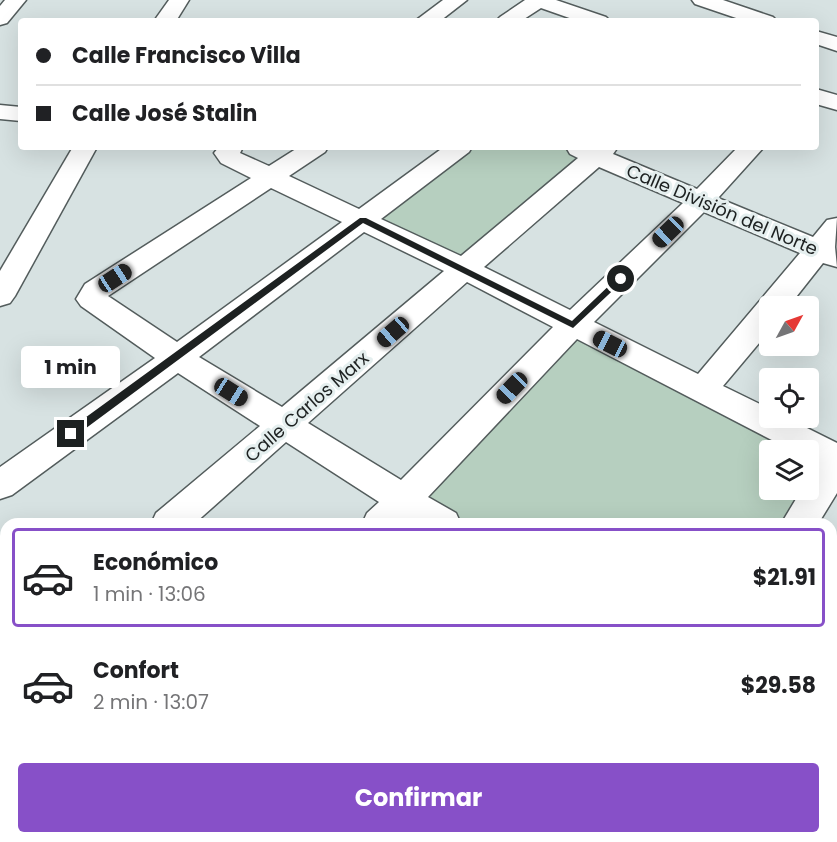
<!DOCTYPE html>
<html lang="es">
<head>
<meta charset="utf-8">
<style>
  body { margin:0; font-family:Poppins,sans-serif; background:#f2f2f2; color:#202124; height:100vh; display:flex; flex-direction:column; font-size:22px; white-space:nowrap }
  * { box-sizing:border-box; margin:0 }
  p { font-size:20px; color:#757577 }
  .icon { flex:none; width:33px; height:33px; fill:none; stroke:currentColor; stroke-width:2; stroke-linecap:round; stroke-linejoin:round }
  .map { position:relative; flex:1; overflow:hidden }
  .details { position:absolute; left:0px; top:518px; width:837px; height:326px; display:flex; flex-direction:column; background:#fff; border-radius:18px 18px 0 0; box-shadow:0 6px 24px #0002 }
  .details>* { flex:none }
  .top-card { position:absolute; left:18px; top:18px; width:801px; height:132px; border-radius:6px; box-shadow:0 6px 24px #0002; display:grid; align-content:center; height:132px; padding:0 18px; background:#fff }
  .needle { width:39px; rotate:50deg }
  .controls { position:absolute; left:759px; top:296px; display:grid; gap:12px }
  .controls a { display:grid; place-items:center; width:60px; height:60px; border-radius:6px; background:#fff; box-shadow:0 6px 24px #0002; font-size:30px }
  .end { position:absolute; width:27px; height:27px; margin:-14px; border:8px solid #1d2121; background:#fff; box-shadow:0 0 0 3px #fff }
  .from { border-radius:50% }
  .bubble { position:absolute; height:42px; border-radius:6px; background:#fff; box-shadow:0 6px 24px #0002; font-size:20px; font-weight:700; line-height:42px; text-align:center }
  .car { position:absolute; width:18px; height:36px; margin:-18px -9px; border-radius:8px; box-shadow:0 0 4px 2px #0007; background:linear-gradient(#222 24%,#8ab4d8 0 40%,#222 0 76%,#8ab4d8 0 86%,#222 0) }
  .top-card b { display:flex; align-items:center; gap:21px; height:57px; font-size:22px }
  .top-card b+b { border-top:2px solid #e0e0e0 }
  .top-card i { width:15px; height:15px; background:#202124 }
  ul { padding:10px 0 0; list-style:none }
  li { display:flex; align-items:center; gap:18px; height:99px; margin:0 12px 9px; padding:0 6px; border:3px solid transparent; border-radius:6px }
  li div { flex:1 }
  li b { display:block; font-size:22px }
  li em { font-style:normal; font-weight:700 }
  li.on { border-color:#8750c8 }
  li>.icon { width:54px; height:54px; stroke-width:1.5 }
  .button { display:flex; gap:12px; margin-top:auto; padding:12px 18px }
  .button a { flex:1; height:69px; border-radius:6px; background:#8750c8; color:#fff; font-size:24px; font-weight:700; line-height:69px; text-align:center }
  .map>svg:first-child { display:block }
</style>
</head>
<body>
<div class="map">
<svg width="837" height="842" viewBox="0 0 837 842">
  <rect width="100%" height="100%" fill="#d7e2e2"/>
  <g fill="#b6cfbf" fill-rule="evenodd">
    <path d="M460 147H575L596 156 466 270 363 220Z"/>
    <path d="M573 325 837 458 799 523H443L405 499ZM770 450H808V489H770Z"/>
  </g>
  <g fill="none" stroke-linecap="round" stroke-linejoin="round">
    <defs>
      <g id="street">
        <path d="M5 0H26L7 23 0 25V6Z"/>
        <path d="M169 0H189L176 21H154Z"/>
        <path d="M443 0H467L440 21H415Z"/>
        <path d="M525 0H556L606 17 610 21H578L541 8 521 21H496L500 17Z"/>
        <path d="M692 0H723L773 17 777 21H745L695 4Z"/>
        <path d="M816 31 837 37V51L816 44Z"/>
        <path d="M816 89 837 95V110L816 104Z"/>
        <path d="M0 105 21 107V121L0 119Z"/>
        <path d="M73 147H97L15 296 10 303 0 306V271Z"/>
        <path d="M219 147H243L240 153 269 166 299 147H328L325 152 289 176 359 209 444 147H472L469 152 381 219 461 256 578 158 570 154 567 149 568 147H618L613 154 697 189 738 147H764L718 198 813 237 827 220 837 218 835 247 837 267 823 263 789 306H770V330L723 386 770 409V417H785L837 443V493L818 524H781L802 489H808V480L819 464 808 459V450H791L577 339 428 497 456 513 461 524H413L407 520 403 524H362L367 513 379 502 286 442 194 524H151L156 513 260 426 178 373 12 495 0 499V467L155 358 81 306 76 299 85 284 251 178 221 163 214 153ZM599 167 683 203 570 310 484 267ZM271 188 342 222 177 342 108 296ZM704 212 800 253 698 374 594 322ZM364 232 444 271 282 407 199 357ZM467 282 553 327 401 480 308 423Z"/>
        <path d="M6 643V682L0 685V645Z"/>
        <path d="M831 749 837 751V796L831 793Z"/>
        <path d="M304 837H352L350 842H302Z"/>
        <path d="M580 837H628L626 842H578Z"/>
      </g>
    </defs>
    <use href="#street" stroke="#535c5c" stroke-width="3"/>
    <use href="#street" fill="#fff" fill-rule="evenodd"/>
  </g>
  <path fill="#1d2121" d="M360 218H366L572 321 618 277 625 279 573 328 363 223 74 437H67V431Z"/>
  <g text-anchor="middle" stroke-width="6" stroke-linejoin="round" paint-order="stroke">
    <g font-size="18" fill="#1d2121" stroke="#e5efef">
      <text transform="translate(722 210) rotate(23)" y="6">Calle División del Norte</text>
      <text transform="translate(307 407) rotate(-41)" y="6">Calle Carlos Marx</text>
    </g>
  </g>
</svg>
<div class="controls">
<a><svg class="needle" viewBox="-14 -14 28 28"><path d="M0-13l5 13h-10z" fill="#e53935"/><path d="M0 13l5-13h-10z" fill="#757577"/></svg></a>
<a><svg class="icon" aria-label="locate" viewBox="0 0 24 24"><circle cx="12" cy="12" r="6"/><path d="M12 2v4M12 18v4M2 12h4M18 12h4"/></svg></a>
<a><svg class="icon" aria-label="layers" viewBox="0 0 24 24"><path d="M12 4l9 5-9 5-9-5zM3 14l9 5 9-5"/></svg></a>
</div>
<i class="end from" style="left:621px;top:279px"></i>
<i class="end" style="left:71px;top:434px"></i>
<div class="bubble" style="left:21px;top:346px;width:99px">1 min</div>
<i class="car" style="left:668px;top:232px;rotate:226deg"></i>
<i class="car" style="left:115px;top:278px;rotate:57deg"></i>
<i class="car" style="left:393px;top:332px;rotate:229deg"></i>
<i class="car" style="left:610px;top:344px;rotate:297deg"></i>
<i class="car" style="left:512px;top:388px;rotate:224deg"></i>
<i class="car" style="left:231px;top:392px;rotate:122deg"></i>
<div class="top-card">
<b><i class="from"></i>Calle Francisco Villa</b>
<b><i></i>Calle José Stalin</b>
</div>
<section class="details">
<ul>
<li class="on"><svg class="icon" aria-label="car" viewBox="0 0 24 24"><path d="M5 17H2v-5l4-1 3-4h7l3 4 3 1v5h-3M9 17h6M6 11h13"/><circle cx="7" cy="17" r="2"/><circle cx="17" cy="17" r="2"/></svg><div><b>Económico</b><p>1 min · 13:06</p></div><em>$21.91</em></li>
<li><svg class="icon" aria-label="car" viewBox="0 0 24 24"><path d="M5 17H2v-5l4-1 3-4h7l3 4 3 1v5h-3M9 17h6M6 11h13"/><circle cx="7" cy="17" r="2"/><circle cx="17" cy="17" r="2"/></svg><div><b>Confort</b><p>2 min · 13:07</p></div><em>$29.58</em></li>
</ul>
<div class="button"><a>Confirmar</a></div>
</section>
</div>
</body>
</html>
